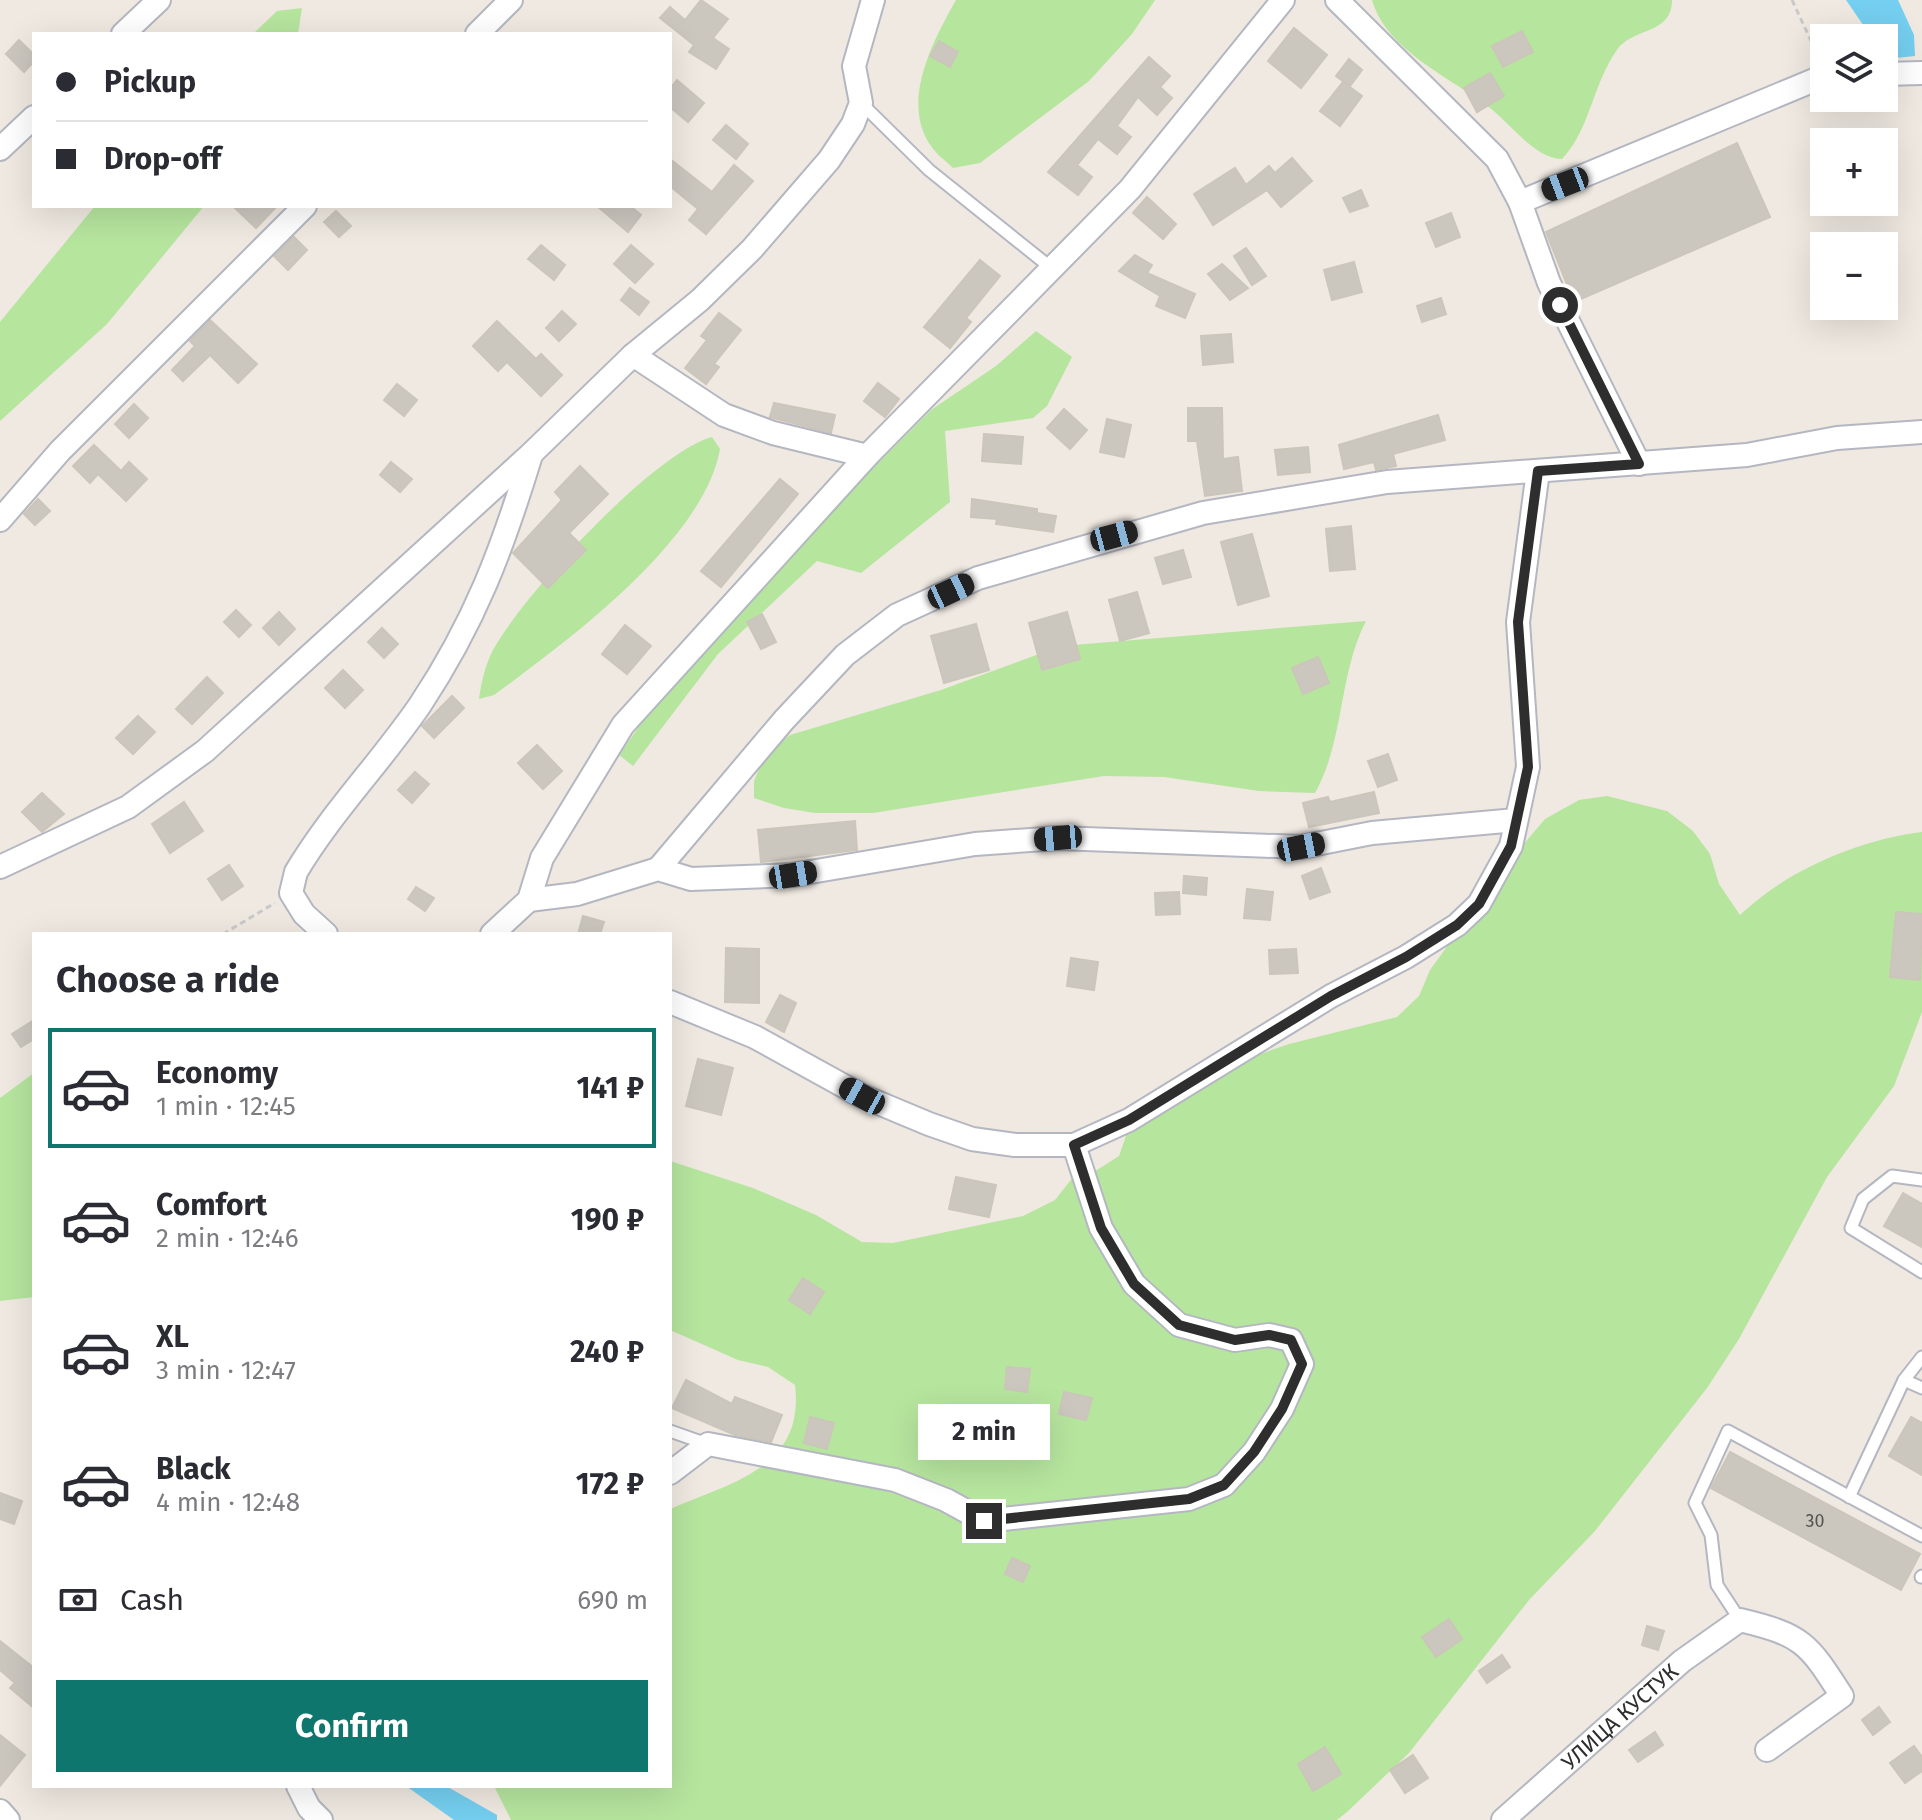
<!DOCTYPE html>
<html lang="en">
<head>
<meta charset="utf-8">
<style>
  body { margin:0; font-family:"Fira Sans",sans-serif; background:#f7f7f7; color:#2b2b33; height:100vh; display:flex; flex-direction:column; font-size:30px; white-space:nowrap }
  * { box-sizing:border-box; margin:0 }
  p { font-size:26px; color:#7c7c81 }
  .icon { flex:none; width:44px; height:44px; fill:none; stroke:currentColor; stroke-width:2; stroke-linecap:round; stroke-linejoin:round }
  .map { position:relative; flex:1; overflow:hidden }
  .sheet { position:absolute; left:32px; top:932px; width:640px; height:856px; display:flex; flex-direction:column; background:#fff; border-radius:0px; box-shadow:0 8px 32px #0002 }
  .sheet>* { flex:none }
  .hud { position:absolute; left:32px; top:32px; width:640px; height:176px; border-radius:0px; box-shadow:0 8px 32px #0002; display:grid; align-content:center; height:176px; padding:0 24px; background:#fff }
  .buttons { position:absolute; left:1810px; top:24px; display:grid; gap:16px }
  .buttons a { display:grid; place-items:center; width:88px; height:88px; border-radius:0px; background:#fff; box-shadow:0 8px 32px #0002; font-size:40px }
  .end { position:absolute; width:36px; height:36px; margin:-18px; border:10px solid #2e2e2e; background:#fff; box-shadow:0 0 0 4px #fff }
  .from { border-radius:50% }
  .bubble { position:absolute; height:56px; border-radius:0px; background:#fff; box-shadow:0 8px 32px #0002; font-size:26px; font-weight:700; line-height:56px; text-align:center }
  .car { position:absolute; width:24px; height:48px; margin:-24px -12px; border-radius:10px; box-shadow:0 0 6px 2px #0007; background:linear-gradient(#222 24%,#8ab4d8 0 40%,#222 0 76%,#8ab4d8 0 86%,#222 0) }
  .hud b { display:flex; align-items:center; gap:28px; height:76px; font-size:30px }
  .hud b+b { border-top:2px solid #e1e1e2 }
  .hud i { width:20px; height:20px; background:#2b2b33 }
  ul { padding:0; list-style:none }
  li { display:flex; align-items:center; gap:24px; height:120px; margin:0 16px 12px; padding:0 8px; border:4px solid transparent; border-radius:0px }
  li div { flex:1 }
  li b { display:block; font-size:30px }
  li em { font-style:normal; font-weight:700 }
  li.active { border-color:#0f766e }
  li>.icon { width:72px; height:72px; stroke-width:1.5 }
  h2 { padding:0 24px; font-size:36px; line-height:96px }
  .pay { display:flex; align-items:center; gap:20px; height:88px; padding:0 24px; font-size:30px }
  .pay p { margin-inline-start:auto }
  .primary-button { display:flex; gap:16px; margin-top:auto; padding:16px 24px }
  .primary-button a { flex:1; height:92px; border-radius:0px; background:#0f766e; color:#fff; font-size:32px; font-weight:700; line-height:92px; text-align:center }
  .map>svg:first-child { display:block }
</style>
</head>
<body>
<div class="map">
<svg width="1922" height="1820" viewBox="0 0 1922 1820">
  <rect width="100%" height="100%" fill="#efe9e1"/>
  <g fill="#b6e59e">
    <path d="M956 0H1155L1132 34 1089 81 980 163 953 168C946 161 936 154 931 146 900 102 933 41 956 0Z"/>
    <path d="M1372 0H1672C1672 35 1633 27 1617 50 1593 83 1590 130 1562 159 1534 158 1511 124 1489 107 1451 78 1386 50 1372 0Z"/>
    <path d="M302 8 298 34H253L277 11Z"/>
    <path d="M95 206H204L107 324 0 421V322Z"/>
    <path d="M1036 331 1072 357 1047 406 1033 418 945 431 950 502 861 573 817 561 718 654 633 766 619 755 664 691 848 493 931 410 996 366Z"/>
    <path d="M712 437 720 449C704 541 566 642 494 695L479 699C481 684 485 666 492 652 521 597 653 453 712 437Z"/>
    <path d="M1366 621C1338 676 1345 739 1315 793L1259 791 1164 777 1104 776 873 813H815L784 808 754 798V781L765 755 790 735 941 690 1061 646Z"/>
    <path d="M1607 796 1667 811 1693 831 1710 854 1719 884 1740 915C1787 870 1858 840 1922 832V1012L1894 1086 1827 1177 1739 1339 1707 1388 1595 1531 1529 1600 1409 1753 1347 1812 1337 1820H511L494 1786H670V1509C732 1482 805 1468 795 1385L768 1367 738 1360 670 1330V1161L753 1188 816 1215 862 1242 893 1243 1023 1216 1055 1200 1074 1176 1097 1170 1119 1156 1127 1133 1149 1114 1237 1062 1289 1044 1397 1017 1419 996 1430 970 1451 941 1507 880 1523 845 1545 819 1579 800Z"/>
    <path d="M34 1073V1297L0 1301V1098Z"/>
  </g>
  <g fill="#75cff0">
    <path d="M1846 0H1898L1914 35 1915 56 1896 58 1884 47V38L1870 35Z"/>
    <path d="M406 1786H446L497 1815V1820H454Z"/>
  </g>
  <g fill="#cbc7bf" stroke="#cbc5ba" stroke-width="2">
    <path d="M701 0 728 19 713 38 729 49 716 69 689 52 694 45 660 18 670 7 685 20Z"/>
    <path d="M1294 28 1327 55 1301 88 1268 61Z"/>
    <path d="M1522 31 1533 52 1503 67 1492 46Z"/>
    <path d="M19 40 34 55V61L24 72 6 54Z"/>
    <path d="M939 41 958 52 950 67 930 56Z"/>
    <path d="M1149 57 1170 76 1160 87 1172 98 1157 115 1138 97 1117 126 1131 137 1117 154 1098 139 1077 165 1092 177 1078 195 1048 172Z"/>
    <path d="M1349 59 1362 70 1350 86 1336 76Z"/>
    <path d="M1490 73 1504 96 1477 112 1464 88Z"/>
    <path d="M677 80 704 103 688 122 670 107V89Z"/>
    <path d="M1343 82 1362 96 1340 126 1320 111Z"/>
    <path d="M726 125 748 144 736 159 713 140Z"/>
    <path d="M1737 143 1770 217 1574 302 1546 232Z"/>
    <path d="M1292 158 1312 181 1281 207 1267 190 1213 225 1194 194 1235 168 1246 185 1269 166 1275 173Z"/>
    <path d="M670 159 712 192 734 165 753 181 706 234 689 220 698 209 670 186Z"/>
    <path d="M1361 190 1368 206 1350 212 1343 198Z"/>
    <path d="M1147 197 1176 224 1163 239 1133 213Z"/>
    <path d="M233 206H277L256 228Z"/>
    <path d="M597 206H630L641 215 628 232Z"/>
    <path d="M336 211 351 226 339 237 324 222Z"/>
    <path d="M1451 213 1460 237 1436 247 1426 223Z"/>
    <path d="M294 237 307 250 288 270 274 256Z"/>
    <path d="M541 245 565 265 554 280 528 259Z"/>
    <path d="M631 245 653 264 635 283 614 264Z"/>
    <path d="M1246 248 1266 276 1252 285 1234 256Z"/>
    <path d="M1135 255 1152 265 1147 273 1195 294 1185 318 1156 306 1160 296 1119 271Z"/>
    <path d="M980 260 1000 276 966 318 971 322 950 348 924 327Z"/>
    <path d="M1354 262 1362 292 1332 300 1324 270Z"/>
    <path d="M1222 264 1248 288 1230 300 1208 274Z"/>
    <path d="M630 288 649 302 639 315 621 300Z"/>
    <path d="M1441 298 1446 314 1422 322 1417 306Z"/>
    <path d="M562 311 576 324 559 341 546 328Z"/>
    <path d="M719 313 741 330 714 364 719 367 706 384 685 368 707 340 701 336Z"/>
    <path d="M210 320 257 364 238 383 210 355 183 381 172 370 195 346 190 341Z"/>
    <path d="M497 321 536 359 541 354 562 375 541 396 507 362 498 371 473 346Z"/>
    <path d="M1231 334 1233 362 1203 365 1201 336Z"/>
    <path d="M878 383 899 399 885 417 864 401Z"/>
    <path d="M397 384 417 400 404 416 384 400Z"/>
    <path d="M774 403 835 415 831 433 770 417Z"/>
    <path d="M134 404 148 418 129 438 115 424Z"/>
    <path d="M1188 408H1222L1223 459 1238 457 1242 491 1205 496 1197 441H1188Z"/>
    <path d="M1064 409 1087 430 1070 449 1047 428Z"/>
    <path d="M1438 415 1445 440 1393 454 1396 466 1376 470 1374 462 1344 469 1339 445Z"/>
    <path d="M1107 419 1131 425 1124 457 1100 452Z"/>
    <path d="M984 434 1023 437 1021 464 982 461Z"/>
    <path d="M94 445 121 471 129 462 147 479 126 501 98 474 90 483 73 466Z"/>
    <path d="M1308 447 1310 472 1278 475 1275 450Z"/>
    <path d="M391 462 412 479 400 492 380 475Z"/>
    <path d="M580 466 608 494 569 533 586 550 548 588 513 553 562 500 555 492Z"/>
    <path d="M780 479 798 494 721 587 701 571Z"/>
    <path d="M38 499 50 511 35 525 24 514Z"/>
    <path d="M972 499 1037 509V513L1056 516 1053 532 996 524 997 519 971 517Z"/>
    <path d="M1351 526 1355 569 1330 571 1326 529Z"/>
    <path d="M1252 534 1269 596 1238 605 1221 542Z"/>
    <path d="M1183 550 1191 577 1163 584 1155 558Z"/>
    <path d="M1137 592 1149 633 1120 641 1109 600Z"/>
    <path d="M236 610 251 625 239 637 224 622Z"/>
    <path d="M279 612 295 629 279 645 263 628Z"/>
    <path d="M1067 612 1080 659 1042 670 1029 623Z"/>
    <path d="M762 614 776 642 761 649 747 622Z"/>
    <path d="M976 624 989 670 944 683 931 636Z"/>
    <path d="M625 625 651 646 627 674 602 654Z"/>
    <path d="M382 628 398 644 384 658 368 642Z"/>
    <path d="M1318 657 1329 683 1303 694 1292 668Z"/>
    <path d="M343 670 363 690 345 708 325 688Z"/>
    <path d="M207 677 223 693 192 724 176 709Z"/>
    <path d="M452 696 464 708 434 738 422 726Z"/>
    <path d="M138 716 155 732 133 754 116 738Z"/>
    <path d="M537 745 562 771 543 789 518 763Z"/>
    <path d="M1388 754 1397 780 1378 787 1368 761Z"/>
    <path d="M415 772 429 784 412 803 398 790Z"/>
    <path d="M1374 792 1379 813 1309 827 1303 803 1328 797 1330 802Z"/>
    <path d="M42 793 64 814 42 832 22 812Z"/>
    <path d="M184 802 203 831 170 853 152 824Z"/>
    <path d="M855 821 857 850 761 862 758 830Z"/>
    <path d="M229 865 243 886 222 900 208 879Z"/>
    <path d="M1321 868 1330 892 1310 899 1302 876Z"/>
    <path d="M1184 876 1207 878 1206 895 1183 893Z"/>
    <path d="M416 887 434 898 425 911 408 899Z"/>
    <path d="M1247 889 1273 892 1270 920 1244 918Z"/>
    <path d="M1179 892 1180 914 1156 915 1155 893Z"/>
    <path d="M1896 912 1922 914 1920 980 1890 977Z"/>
    <path d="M583 916 604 922 600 934H578Z"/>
    <path d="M726 948 759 949V1003L725 1002Z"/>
    <path d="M1296 949 1298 973 1270 974 1269 950Z"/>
    <path d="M1071 958 1098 962 1094 990 1067 986Z"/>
    <path d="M780 995 796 1003 784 1032 766 1022Z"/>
    <path d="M34 1020V1039L21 1047 12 1034Z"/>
    <path d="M698 1059 733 1068 721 1115 686 1106Z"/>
    <path d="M956 1177 996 1185 989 1217 949 1209Z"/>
    <path d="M1903 1193 1922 1204V1247L1884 1226Z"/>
    <path d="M803 1278 824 1292 810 1314 789 1300Z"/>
    <path d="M1007 1367 1030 1369 1027 1392 1005 1389Z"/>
    <path d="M686 1380 732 1404 735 1397 782 1415 771 1442 735 1435 672 1408Z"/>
    <path d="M1064 1392 1092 1398 1086 1420 1059 1414Z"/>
    <path d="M810 1417 834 1423 827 1449 804 1443Z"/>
    <path d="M1911 1417 1922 1423V1475L1889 1456Z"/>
    <path d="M1730 1452 1920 1554 1901 1590 1711 1488Z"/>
    <path d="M0 1493 22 1501 14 1524 0 1519Z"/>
    <path d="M1012 1558 1030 1566 1023 1582 1005 1574Z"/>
    <path d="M1449 1619 1462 1639 1436 1657 1422 1637Z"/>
    <path d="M1647 1626 1664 1631 1658 1650 1642 1645Z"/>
    <path d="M0 1641 34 1668V1708L10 1688 15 1683 0 1670Z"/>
    <path d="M1502 1655 1510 1667 1487 1683 1479 1671Z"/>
    <path d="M1879 1707 1890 1722 1873 1735 1862 1720Z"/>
    <path d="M1655 1732 1663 1745 1638 1762 1629 1750Z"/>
    <path d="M0 1735 25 1755 0 1786Z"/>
    <path d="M1914 1746 1922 1757V1771L1905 1783 1890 1763Z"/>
    <path d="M1325 1747 1341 1774 1313 1791 1298 1764Z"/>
    <path d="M1413 1755 1428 1778 1405 1793 1390 1770Z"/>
  </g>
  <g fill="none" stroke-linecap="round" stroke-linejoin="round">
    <defs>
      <g id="service">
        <path d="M861 103 929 170 1050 267"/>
        <path d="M1922 1180 1892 1176 1863 1199 1851 1228 1922 1272"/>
        <path d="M1904 1380 1922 1388"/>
        <path d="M670 1431 707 1444"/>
        <path d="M1849 1497 1904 1380 1922 1357"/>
        <path d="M1921 1577 1922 1576"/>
        <path d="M1740 1620 1717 1585 1711 1535 1695 1503 1728 1431 1922 1536"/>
      </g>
      <g id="minor">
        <path d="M1337 0 1497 159 1520 202 1824 76"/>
        <path d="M123 34 159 0"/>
        <path d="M477 34 511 0"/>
        <path d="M1884 74 1922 73"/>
        <path d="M0 149 34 117"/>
        <path d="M1520 202 1549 283 1639 464"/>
        <path d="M633 355 724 415 773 433 867 456"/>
        <path d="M0 520 60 451 305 206"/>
        <path d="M0 867 128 807 205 751 531 454 633 355 700 300 752 249 829 160 853 124 861 103 854 66 873 0"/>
        <path d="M658 869 784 720 845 655 897 615 978 578 1203 513 1387 482 1747 455 1837 438 1922 432"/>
        <path d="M529 900 577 894 658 869 691 879 793 875 975 844 1058 838 1301 847 1372 833 1516 820"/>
        <path d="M326 934 304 914 291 893 296 872C331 813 381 762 420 705 475 622 502 550 531 455"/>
        <path d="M492 934 529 900 542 858 623 725 867 456 1130 189 1283 0"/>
        <path d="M670 1002 755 1037 862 1096 929 1124 972 1139 1015 1145H1074L1129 1120 1331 996 1406 957 1457 925 1479 904 1511 846 1528 767 1518 622 1538 471"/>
        <path d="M670 1473 708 1444 895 1480 946 1500 984 1521 1189 1499 1224 1485 1254 1452 1282 1409 1302 1364 1291 1340 1269 1335 1235 1340 1179 1325 1134 1284 1101 1228 1074 1145"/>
        <path d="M298 1786 309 1808 321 1820"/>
        <path d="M0 1811 8 1820"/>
        <path id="s1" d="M1503 1820 1682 1661 1740 1620C1803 1635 1808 1643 1842 1696L1767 1750"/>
      </g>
    </defs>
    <use href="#service" stroke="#b4b7c1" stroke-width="15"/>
    <use href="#minor" stroke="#b4b7c1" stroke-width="26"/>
    <g stroke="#c9c9c9" stroke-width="3" stroke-dasharray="6 4" stroke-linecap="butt">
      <path d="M1792 0 1819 58"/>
      <path d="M223 934 275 903"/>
    </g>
    <use href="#service" stroke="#fff" stroke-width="11"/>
    <use href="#minor" stroke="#fff" stroke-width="22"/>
  </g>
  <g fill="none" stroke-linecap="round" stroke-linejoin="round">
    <path stroke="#2e2e2e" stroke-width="10" d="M984 1521 1189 1499 1224 1485 1254 1452 1282 1409 1302 1364 1291 1340 1269 1335 1235 1340 1179 1325 1134 1284 1101 1228 1074 1145 1129 1120 1331 996 1406 957 1457 925 1479 904 1511 846 1528 767 1518 622 1538 471 1639 464 1560 305"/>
  </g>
  <g text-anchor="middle" stroke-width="6" stroke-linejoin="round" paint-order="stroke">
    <g font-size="18" fill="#555452">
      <text x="1815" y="1527">30</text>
    </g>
    <g font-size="22" fill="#2e2e2e" stroke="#fff">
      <text dy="8" stroke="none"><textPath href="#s1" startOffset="156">УЛИЦА КУСТУК</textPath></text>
    </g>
  </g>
</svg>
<div class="buttons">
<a><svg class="icon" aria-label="layers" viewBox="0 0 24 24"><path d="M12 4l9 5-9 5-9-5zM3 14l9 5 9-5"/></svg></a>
<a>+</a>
<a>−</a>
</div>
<i class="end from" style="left:1560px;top:305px"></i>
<i class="end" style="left:984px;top:1521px"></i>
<div class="bubble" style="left:918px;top:1404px;width:132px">2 min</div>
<i class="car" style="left:1565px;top:184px;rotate:249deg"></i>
<i class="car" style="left:1114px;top:536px;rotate:75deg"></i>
<i class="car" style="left:951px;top:591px;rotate:65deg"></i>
<i class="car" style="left:1058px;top:838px;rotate:265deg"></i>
<i class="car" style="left:1301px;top:847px;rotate:79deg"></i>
<i class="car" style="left:793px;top:875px;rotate:81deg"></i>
<i class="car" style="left:862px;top:1096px;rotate:299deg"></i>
<div class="hud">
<b><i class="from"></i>Pickup</b>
<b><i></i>Drop-off</b>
</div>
<section class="sheet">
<h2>Choose a ride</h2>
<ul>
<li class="active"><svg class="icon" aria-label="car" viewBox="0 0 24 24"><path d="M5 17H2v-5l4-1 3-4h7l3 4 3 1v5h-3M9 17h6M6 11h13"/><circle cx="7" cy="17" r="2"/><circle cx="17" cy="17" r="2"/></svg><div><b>Economy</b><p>1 min · 12:45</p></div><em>141 ₽</em></li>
<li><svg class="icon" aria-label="car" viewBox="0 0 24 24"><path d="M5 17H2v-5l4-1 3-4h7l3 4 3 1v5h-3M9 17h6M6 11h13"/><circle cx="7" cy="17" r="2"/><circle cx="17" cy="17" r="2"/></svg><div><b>Comfort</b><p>2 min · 12:46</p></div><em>190 ₽</em></li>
<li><svg class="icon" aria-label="car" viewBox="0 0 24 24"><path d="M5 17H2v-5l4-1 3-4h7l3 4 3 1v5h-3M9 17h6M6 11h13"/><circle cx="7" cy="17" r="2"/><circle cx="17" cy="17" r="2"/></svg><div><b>XL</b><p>3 min · 12:47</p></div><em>240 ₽</em></li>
<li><svg class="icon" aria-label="car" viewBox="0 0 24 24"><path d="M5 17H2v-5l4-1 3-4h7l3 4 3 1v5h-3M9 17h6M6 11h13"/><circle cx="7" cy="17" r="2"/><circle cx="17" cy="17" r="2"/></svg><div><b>Black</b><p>4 min · 12:48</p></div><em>172 ₽</em></li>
</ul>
<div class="pay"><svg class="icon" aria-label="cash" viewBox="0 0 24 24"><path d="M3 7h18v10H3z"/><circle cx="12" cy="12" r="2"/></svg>Cash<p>690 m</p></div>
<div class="primary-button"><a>Confirm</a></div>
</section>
</div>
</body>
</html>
